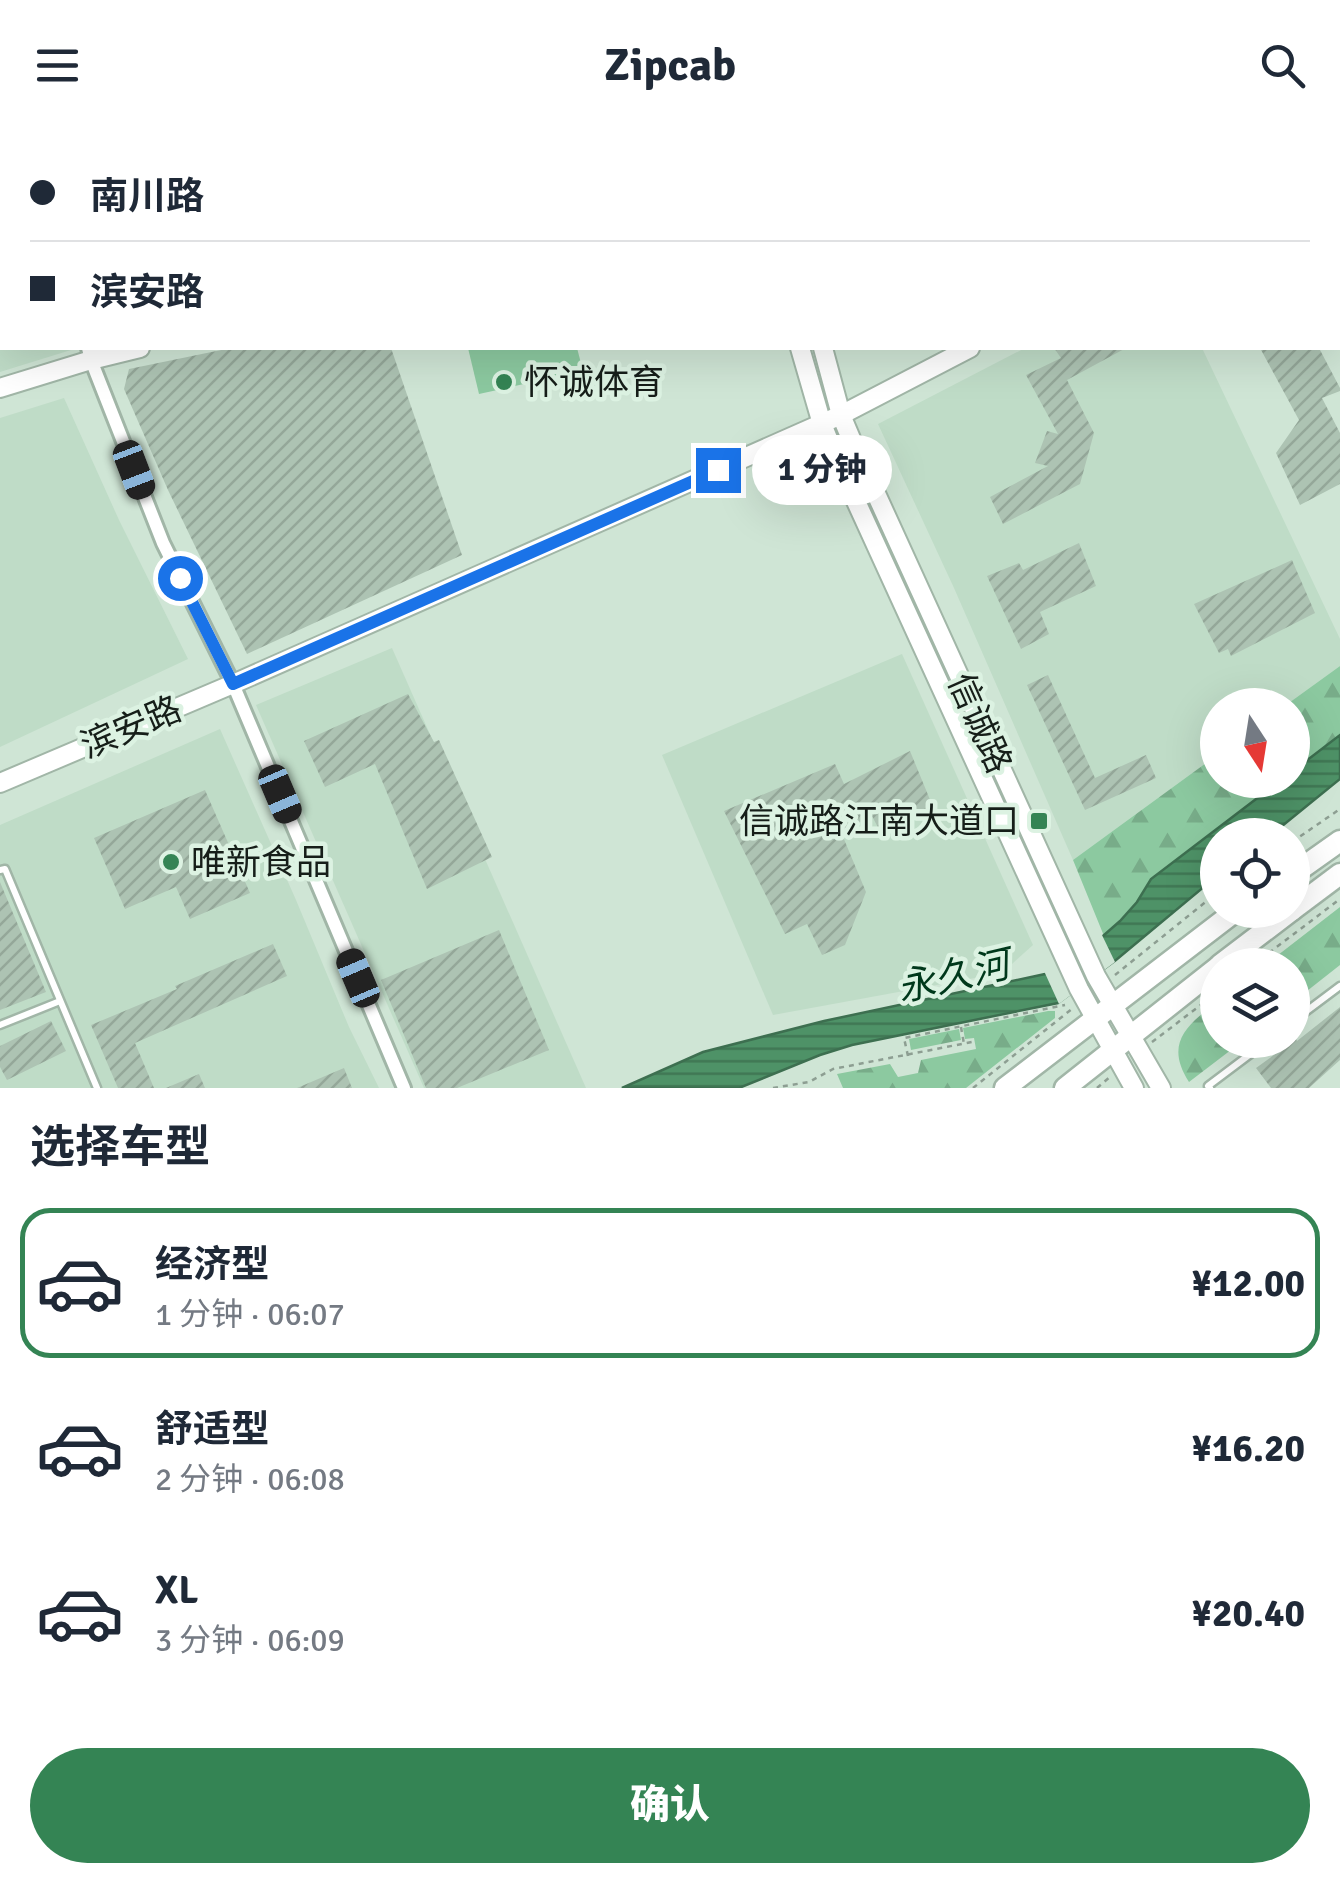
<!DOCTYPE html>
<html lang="zh">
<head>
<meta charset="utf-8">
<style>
  body { margin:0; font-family:Signika,"Noto Sans SC",sans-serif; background:#f6f6f7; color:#1f2937; height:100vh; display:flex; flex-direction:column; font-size:38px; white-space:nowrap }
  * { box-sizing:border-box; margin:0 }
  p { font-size:32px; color:#747a83 }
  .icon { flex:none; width:55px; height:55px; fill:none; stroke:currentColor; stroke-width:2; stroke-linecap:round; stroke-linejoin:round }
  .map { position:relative; height:958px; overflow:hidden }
  .drawer { display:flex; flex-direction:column; background:#fff; flex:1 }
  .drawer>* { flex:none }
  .hud { position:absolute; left:0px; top:0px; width:1340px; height:220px; box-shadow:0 10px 40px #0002; display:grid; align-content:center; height:220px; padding:0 30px; background:#fff }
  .needle { width:65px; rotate:168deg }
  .fabs { position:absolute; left:1200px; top:558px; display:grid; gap:20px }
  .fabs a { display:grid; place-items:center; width:110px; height:110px; border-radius:50%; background:#fff; box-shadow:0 10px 40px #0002; font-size:50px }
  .end { position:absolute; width:45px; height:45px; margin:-22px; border:12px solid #1a73e8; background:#fff; box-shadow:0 0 0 5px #fff }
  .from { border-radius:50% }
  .bubble { position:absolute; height:70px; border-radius:35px; background:#fff; box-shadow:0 10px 40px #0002; font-size:32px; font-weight:800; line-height:70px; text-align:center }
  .car { position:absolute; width:30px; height:60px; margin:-30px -15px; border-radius:12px; box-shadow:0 0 8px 2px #0007; background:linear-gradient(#222 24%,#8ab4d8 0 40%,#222 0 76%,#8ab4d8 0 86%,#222 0) }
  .hud b { display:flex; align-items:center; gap:35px; height:95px; font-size:38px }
  .hud b+b { border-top:2px solid #e0e1e3 }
  .hud i { width:25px; height:25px; background:#1f2937 }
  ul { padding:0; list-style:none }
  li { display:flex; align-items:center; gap:30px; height:150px; margin:0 20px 15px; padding:0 10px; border:5px solid transparent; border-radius:30px }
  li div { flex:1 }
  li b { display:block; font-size:38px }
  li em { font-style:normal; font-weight:800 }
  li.active { border-color:#348454 }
  li>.icon { width:90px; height:90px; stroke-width:1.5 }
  h2 { padding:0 30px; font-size:45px; line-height:120px }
  .button { display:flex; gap:20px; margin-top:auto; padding:20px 30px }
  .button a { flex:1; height:115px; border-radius:60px; background:#348454; color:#fff; font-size:40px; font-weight:800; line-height:115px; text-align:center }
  header { display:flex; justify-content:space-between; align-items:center; height:130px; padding:0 30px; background:#fff; font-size:45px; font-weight:800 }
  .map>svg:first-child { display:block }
</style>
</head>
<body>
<header><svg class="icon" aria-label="menu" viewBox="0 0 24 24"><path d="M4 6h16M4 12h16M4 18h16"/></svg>Zipcab<svg class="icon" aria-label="search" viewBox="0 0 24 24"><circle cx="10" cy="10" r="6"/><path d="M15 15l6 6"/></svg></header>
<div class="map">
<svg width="1340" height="958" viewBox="0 0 1340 958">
  <defs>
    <pattern id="forest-firs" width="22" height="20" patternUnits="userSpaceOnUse" patternTransform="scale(2.5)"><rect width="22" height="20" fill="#8cc9a0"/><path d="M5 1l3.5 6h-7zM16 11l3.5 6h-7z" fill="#78ac89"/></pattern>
    <pattern id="water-rules" width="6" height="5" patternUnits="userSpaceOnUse" patternTransform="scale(2.5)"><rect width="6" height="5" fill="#4e9267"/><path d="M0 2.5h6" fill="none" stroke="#407754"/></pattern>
    <pattern id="building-hatch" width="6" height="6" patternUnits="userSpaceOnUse" patternTransform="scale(2.5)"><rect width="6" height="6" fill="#adc3b3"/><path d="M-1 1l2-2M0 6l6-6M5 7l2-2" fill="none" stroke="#94a799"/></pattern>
  </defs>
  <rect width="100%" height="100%" fill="#cfe5d5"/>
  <g fill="#bfdcc7">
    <path d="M0 0H24V2H2V218H71V220L0 242Z"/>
    <path d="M68 0H710L711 2H69Z"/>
    <path d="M787 0H1267L1268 2H788Z"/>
    <path d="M1025 218H1202L1340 509V536L1286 575H1218L1217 625 1073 730 954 458 878 294Z"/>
    <path d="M64 268 119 390 188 529 0 617V288Z"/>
    <path d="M392 518 586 958H424L256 575Z"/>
    <path d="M902 524 1033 815 1002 843 773 885 662 625Z"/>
    <path d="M220 599 296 770 349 897 379 958H0V695Z"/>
  </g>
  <g fill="url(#forest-firs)">
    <path d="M1340 536V605L1293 641 1292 575H1286Z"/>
    <path d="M1217 625 1218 650H1281L1151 749 1137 772 1104 806 1073 730Z"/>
    <path d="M1340 777V835L1293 872 1292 835H1265Z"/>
    <path d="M1217 872 1218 910H1244L1189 952C1164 913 1187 895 1217 872Z"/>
    <path d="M1048 881H1055V888L966 958H843L837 944 890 934 898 947 918 943 921 930 976 919 974 908 965 909 963 898Z"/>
    <path d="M959 899 961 910 911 920 909 909Z"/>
  </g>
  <path fill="#8cc9a0" d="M468 218H577L583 241 479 264Z"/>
  <path fill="url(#water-rules)" stroke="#3d6f50" stroke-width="2.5" d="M1340 605V649L1271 705H1218L1217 746 1116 830 1058 873 852 915 820 925 739 958H622L703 922 824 891 1045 844 1103 806 1120 791 1137 772 1151 749 1281 650H1292L1293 641Z"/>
  <path fill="#cfe5d5" d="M1101 803 1115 832 1059 874 1044 841Z"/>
  <g fill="url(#building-hatch)">
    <path d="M231 218H391L462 425 247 524 168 360 124 259 129 239Z"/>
    <path d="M1054 218H1126L1067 250 1094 303 1080 354 1003 394 990 367 1048 336 1035 333 1047 301 1058 304 1026 245 1061 228Z"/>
    <path d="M1260 218H1319L1340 258V261L1322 268 1340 303V354L1300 375 1276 323 1299 290Z"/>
    <path d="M1079 413 1096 456 1040 482 1049 504 1021 519 987 446 1019 433 1023 440Z"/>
    <path d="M1292 430 1315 483 1231 526 1228 519 1219 523 1194 474Z"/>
    <path d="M1048 545 1095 648 1146 625 1156 648 1085 680 1027 555Z"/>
    <path d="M408 564 434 612 439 610 492 727 427 759 375 634 325 657 304 611Z"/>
    <path d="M910 621 933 677 883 707 872 686 841 702 866 762 845 815 822 825 807 794 785 804 724 681 835 634 844 654Z"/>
    <path d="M205 660 250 763 190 789 176 757 125 779 94 708Z"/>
    <path d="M0 752 46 862 0 880Z"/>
    <path d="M499 800 549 920 457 958H426L381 850Z"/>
    <path d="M273 814 287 846 135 913 154 958H118L91 895 177 859 175 856Z"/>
    <path d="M1340 877V930L1309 958H1271L1256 938 1296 909 1297 911Z"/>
    <path d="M51 891 66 921 7 950 0 937V916Z"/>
    <path d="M344 938 352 958H297Z"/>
    <path d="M199 944 205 958H166Z"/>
  </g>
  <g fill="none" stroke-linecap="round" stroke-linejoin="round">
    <defs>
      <g id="lane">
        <path d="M0 74 2 73"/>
        <path d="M0 740 5 739 97 958"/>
        <path d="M1292 892 1340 856"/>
        <path d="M0 895 60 871"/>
        <path d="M1210 958 1208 956 1269 910"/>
      </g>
      <g id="street">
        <path d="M41 0 42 2"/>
        <path d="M88 218 91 230 163 413 233 554 404 958"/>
      </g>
      <g id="secondary">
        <path d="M745 0 746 2"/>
        <path d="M768 0 769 2"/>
        <path d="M1303 0V2"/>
        <path d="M1338 25 1340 24"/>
        <path d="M1338 86 1340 91"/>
        <path d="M800 218 822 294 833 321 1079 859 1134 958"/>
        <path d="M823 218 841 285 852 311 1096 846 1161 958"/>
        <path d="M0 258 91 230 140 218"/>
        <path d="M0 653 233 554 841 285 970 218"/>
      </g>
      <g id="primary">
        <path d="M1292 745 1340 711"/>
        <path d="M1292 780 1340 744"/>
        <path d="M1220 835 1292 780"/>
        <path d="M1005 958 1237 780"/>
        <path d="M1065 958 1218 837"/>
      </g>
    </defs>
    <use href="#lane" stroke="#a1b6a7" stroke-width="11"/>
    <use href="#street" stroke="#a1b6a7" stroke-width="18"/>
    <use href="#secondary" stroke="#a1b6a7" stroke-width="22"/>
    <use href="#primary" stroke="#a1b6a7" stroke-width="25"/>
    <g stroke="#8d9e92" stroke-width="2.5" stroke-dasharray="5 5" stroke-linecap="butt">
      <path d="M1292 712 1340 679"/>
      <path d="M1253 835 1340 769"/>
      <path d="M1115 845 1218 762"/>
      <path d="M961 897 964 914"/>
      <path d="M1152 912 1218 862"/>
      <path d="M908 926 904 908 1065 875"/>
      <path d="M773 958 809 952 833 939 972 912"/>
      <path d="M973 958 1073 878"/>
      <path d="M1097 958 1111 946"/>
    </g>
    <use href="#lane" stroke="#fff" stroke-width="6"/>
    <use href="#street" stroke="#fff" stroke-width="12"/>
    <use href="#secondary" stroke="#fff" stroke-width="18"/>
    <use href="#primary" stroke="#fff" stroke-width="20"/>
  </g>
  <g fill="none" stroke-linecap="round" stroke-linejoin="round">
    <path stroke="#1a73e8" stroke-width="12" d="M180 448 233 554 718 340"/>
  </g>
  <g fill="#348454" stroke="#dcf2e2" stroke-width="4">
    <circle cx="504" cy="252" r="10"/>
    <rect x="1029" y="681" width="20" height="20" rx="5"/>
    <circle cx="171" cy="732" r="10"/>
  </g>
  <g text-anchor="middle" stroke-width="9" stroke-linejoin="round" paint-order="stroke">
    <g font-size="35" fill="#161e19" stroke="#dcf2e2" text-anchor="start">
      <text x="524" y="264">怀诚体育</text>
      <text x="1019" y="703" text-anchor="end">信诚路江南大道口</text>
      <text x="191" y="744">唯新食品</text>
    </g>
    <g font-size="35" fill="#161e19" stroke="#dcf2e2">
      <text transform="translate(980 593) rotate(66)" y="12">信诚路</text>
      <text transform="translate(131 597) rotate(-23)" y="12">滨安路</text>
    </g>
    <g font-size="38" font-style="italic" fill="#00381b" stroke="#dcf2e2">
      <text transform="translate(953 846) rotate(-13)" y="13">永久河</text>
    </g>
  </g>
</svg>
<div class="fabs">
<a><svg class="needle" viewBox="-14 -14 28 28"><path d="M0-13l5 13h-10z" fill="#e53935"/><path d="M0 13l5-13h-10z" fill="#747a83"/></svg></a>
<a><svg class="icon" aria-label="locate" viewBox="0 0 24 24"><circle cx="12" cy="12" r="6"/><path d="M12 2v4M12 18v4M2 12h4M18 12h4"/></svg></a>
<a><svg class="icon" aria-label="layers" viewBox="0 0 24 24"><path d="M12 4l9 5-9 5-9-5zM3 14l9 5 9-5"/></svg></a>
</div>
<i class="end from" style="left:180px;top:448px"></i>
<i class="end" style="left:718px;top:340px"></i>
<div class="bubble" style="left:752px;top:305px;width:140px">1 分钟</div>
<i class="car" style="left:134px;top:340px;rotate:159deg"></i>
<i class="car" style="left:280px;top:664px;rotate:157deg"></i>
<i class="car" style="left:358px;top:848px;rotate:337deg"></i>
<div class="hud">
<b><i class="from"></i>南川路</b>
<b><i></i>滨安路</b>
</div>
</div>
<section class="drawer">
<h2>选择车型</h2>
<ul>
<li class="active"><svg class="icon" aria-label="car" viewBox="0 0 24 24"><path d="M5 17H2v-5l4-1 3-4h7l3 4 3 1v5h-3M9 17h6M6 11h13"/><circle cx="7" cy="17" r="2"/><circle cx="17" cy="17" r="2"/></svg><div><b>经济型</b><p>1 分钟 · 06:07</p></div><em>¥12.00</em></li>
<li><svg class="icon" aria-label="car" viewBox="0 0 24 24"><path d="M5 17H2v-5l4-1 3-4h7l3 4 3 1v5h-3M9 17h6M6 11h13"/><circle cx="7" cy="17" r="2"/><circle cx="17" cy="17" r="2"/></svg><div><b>舒适型</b><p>2 分钟 · 06:08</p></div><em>¥16.20</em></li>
<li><svg class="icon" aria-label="car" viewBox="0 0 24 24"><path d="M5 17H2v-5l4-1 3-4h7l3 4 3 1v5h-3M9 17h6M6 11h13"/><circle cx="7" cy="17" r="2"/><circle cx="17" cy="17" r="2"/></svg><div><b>XL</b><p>3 分钟 · 06:09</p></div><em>¥20.40</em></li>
</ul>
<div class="button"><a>确认</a></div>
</section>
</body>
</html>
